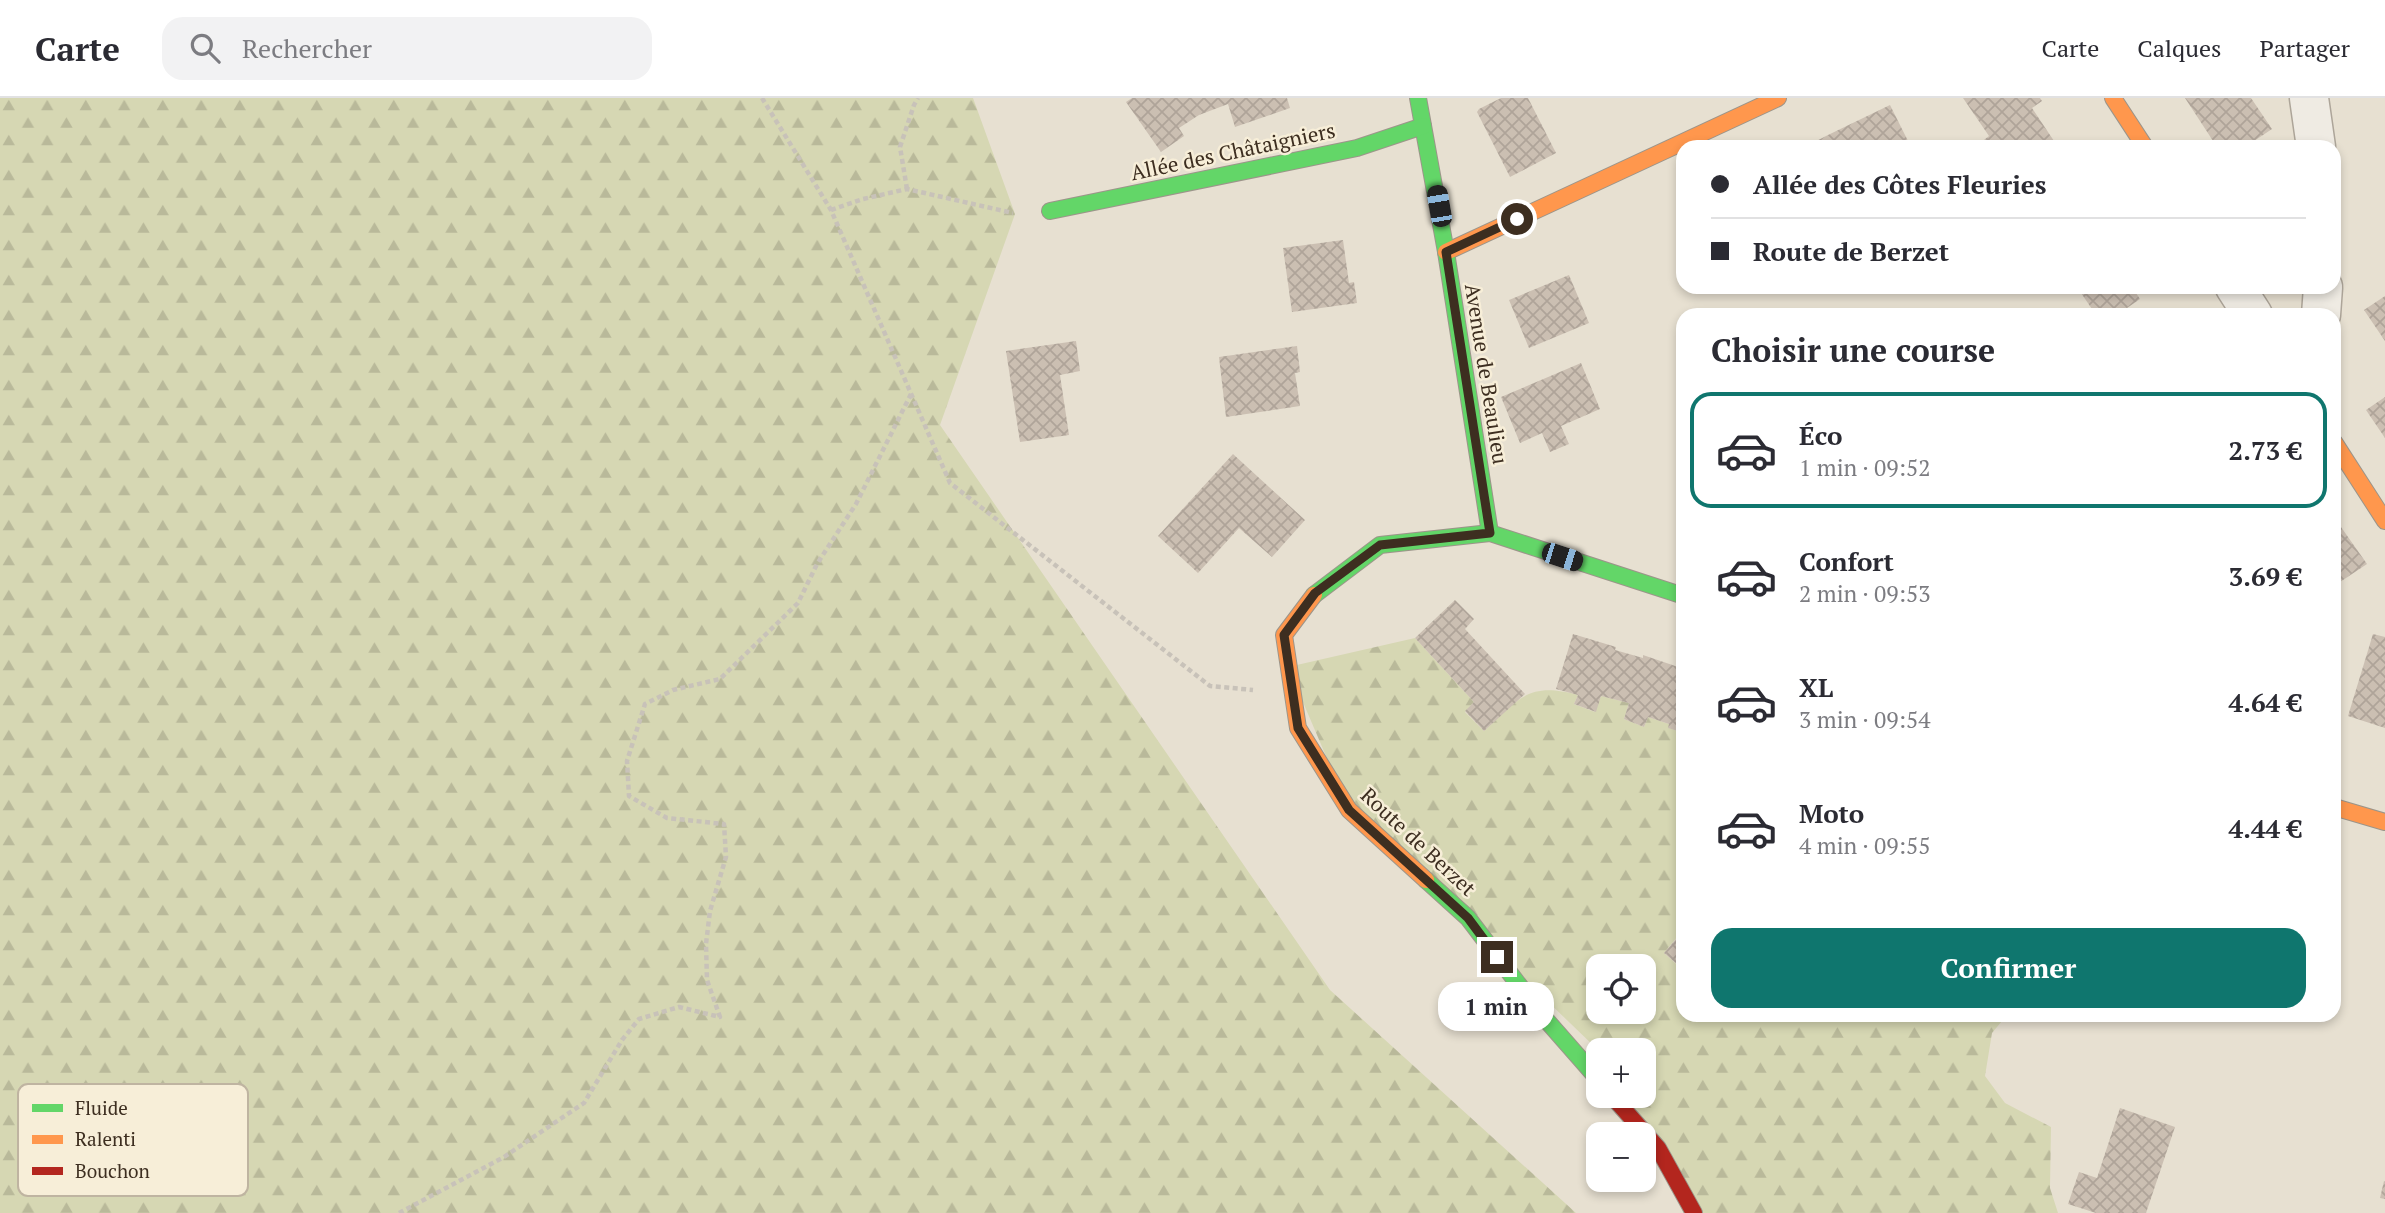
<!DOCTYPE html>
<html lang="fr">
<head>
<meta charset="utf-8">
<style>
  body { margin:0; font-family:"PT Serif",serif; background:#f2f2f3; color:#2b2b33; height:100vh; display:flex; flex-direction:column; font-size:26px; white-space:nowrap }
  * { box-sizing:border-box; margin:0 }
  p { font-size:23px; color:#7c7c81 }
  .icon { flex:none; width:38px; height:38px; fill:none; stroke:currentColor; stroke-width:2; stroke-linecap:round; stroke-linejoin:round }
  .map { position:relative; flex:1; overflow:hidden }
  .sheet { position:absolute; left:1676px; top:210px; width:665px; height:714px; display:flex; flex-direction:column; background:#fff; border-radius:21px; box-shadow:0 4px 10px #0003 }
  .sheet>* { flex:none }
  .guide { position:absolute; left:1676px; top:42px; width:665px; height:154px; border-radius:21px; box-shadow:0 4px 10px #0003; display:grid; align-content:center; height:154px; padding:0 35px; background:#fff }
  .controls { position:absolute; left:1586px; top:856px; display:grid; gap:14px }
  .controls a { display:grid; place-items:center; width:70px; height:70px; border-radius:14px; background:#fff; box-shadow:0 4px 10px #0003; font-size:35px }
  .end { position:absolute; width:32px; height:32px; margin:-16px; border:9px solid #3d2e20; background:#fff; box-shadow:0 0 0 4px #fff }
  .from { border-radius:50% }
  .bubble { position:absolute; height:49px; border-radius:21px; background:#fff; box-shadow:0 4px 10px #0003; font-size:23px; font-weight:800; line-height:49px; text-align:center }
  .car { position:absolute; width:21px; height:42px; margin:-21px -10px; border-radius:9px; box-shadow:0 0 5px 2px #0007; background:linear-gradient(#222 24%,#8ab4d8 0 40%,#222 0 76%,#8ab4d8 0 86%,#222 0) }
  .guide b { display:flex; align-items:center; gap:24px; height:66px; font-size:26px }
  .guide b+b { border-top:2px solid #e1e1e2 }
  .guide i { width:18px; height:18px; background:#2b2b33 }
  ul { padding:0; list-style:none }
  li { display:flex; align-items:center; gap:21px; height:116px; margin:0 14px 10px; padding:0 21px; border:4px solid transparent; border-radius:21px }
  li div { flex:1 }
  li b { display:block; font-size:26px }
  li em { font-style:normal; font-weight:800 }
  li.active { border-color:#0f766e }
  li>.icon { width:63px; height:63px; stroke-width:1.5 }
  h2 { padding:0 35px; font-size:32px; line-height:84px }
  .cta { display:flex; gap:14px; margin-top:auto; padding:14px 35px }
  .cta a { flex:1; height:80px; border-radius:21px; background:#0f766e; color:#fff; font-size:28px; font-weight:800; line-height:80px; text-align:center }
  header { display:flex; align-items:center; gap:42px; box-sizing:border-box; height:98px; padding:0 35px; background:#fff; border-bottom:2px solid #e1e1e2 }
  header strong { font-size:33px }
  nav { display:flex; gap:38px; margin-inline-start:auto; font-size:24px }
  .search { width:490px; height:63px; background:#f2f2f3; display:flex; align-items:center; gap:18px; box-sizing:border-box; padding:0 24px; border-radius:21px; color:#7c7c81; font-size:26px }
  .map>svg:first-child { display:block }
</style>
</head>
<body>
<header>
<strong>Carte</strong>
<div class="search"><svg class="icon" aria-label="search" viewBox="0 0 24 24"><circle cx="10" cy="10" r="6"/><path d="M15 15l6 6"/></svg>Rechercher</div>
<nav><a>Carte</a><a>Calques</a><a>Partager</a></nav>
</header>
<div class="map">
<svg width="2385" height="1115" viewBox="0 0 2385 1115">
  <defs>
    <pattern id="forest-firs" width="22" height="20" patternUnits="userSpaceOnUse" patternTransform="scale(1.75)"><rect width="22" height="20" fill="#d6d7b3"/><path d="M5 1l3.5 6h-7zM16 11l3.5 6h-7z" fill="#b9b99a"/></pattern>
    <pattern id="building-cross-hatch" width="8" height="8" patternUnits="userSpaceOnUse" patternTransform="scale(1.75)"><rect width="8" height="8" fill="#cbbfb2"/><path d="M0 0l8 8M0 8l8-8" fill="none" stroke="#afa499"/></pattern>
  </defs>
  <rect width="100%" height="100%" fill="#e7e0d1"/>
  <g fill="url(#forest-firs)" fill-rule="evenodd">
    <path d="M0 0H973L1015 116 940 327 1330 892 1576 1115H0Z"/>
    <path d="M1415 540 1474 604 1465 614 1484 633C1518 602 1527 583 1578 597L1574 606 1595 614 1601 598 1629 605 1624 621 1644 629 1648 619 1669 626V630L1683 635V832L1664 855 1683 872 1684 917H2007L1992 935 1985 978 2005 1005 2051 1029 2050 1090 2058 1115H1694L1612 998H1643V952H1598L1349 712 1288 569ZM1598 868H1643V914H1598Z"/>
  </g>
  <g fill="url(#building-cross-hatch)">
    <path d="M1132 0H1287L1290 10 1235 29 1228 6 1199 17 1179 30 1184 38 1161 54 1126 4Z"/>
    <path d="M1501 0H1528L1556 55 1510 79 1477 14 1479 11Z"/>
    <path d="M1963 0H2040L2042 3 2032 10 2058 49H1988L1984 42 1989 38Z"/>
    <path d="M2185 0H2251L2272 31 2254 43 2257 49H2217Z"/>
    <path d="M1890 7 1911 49H1805L1828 37Z"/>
    <path d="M1343 142 1349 185 1354 184 1357 205 1292 214 1283 150Z"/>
    <path d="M1569 177 1589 225 1529 250 1509 202Z"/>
    <path d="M2077 189H2146L2136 195 2140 201 2117 217H2096Z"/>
    <path d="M2385 198V243L2364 212Z"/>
    <path d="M1076 243 1080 273 1060 277 1069 337 1020 344 1006 253Z"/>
    <path d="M1297 248 1300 274 1295 275 1300 308 1226 319 1219 259Z"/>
    <path d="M1581 265 1600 311 1561 328 1569 346 1550 354 1542 335 1520 345 1501 299Z"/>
    <path d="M2385 299V340L2366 312Z"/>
    <path d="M1233 356 1305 422 1272 459 1239 430 1198 475 1158 438Z"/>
    <path d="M2341 429 2367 466 2334 488V433Z"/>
    <path d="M1455 502 1474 521 1465 531 1525 596 1484 633 1465 613 1474 604 1415 540Z"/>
    <path d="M1573 536 1616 549 1615 552 1643 560V557L1684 571V635L1668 630 1669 626 1648 619 1644 629 1624 621 1629 605 1601 598 1596 614 1574 606 1578 597 1556 591Z"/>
    <path d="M2373 536 2385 539V630L2348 618Z"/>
    <path d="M1684 832V872L1664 855Z"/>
    <path d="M2120 1010 2175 1029 2146 1115H2096L2068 1106 2079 1074 2097 1080Z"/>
    <path d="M2384 1083 2385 1084V1101L2380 1100Z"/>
  </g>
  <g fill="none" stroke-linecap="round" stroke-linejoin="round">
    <defs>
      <g id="street">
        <path d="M2309 0 2316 49"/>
        <path d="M2235 189 2253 217"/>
        <path d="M2321 217 2323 189"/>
      </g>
      <g id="fast">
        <path d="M1418 0 1446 154 1490 435"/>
        <path d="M1050 113 1357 50 1423 28"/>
        <path d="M1314 497 1380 447 1490 435 1684 498"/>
        <path d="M1426 782 1468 820 1541 916 1598 981"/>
      </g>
      <g id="slow">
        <path d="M2113 0 2145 49"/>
        <path d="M1446 154 1778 0"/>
        <path d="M2334 344 2385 423"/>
        <path d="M1314 497 1284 537 1298 630 1349 712 1426 782"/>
        <path d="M2334 709 2385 724"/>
      </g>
      <path id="jam" d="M1612 998 1658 1050 1694 1115"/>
    </defs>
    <use href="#street" stroke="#ada599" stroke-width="41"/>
    <use href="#fast" stroke="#9c958a" stroke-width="18"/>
    <use href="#slow" stroke="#9c958a" stroke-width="18"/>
    <use href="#jam" stroke="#9c958a" stroke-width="18"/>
    <g stroke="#c8c2b9" stroke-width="4.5" stroke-dasharray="5 3.5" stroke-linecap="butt">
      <path d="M762 0 831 112 950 385 1210 588 1253 592"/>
      <path d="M907 91 900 49 914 7 918 0"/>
      <path d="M831 112 863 101 907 91 1013 115"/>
      <path d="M399 1115 504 1059 584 1005 622 942 639 921 679 909 720 919 707 882 706 846 710 813 726 759 724 726 667 720 629 698 627 663 645 606 673 592 720 581 798 505 817 466 856 406 911 296"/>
    </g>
    <use href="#street" stroke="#efebe3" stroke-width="38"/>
    <use href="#fast" stroke="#63d668" stroke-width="16"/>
    <use href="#slow" stroke="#ff974d" stroke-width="16"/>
    <use href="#jam" stroke="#b3261e" stroke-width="16"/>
  </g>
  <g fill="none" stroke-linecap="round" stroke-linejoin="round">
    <path stroke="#3d2e20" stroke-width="9" d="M1497 859 1468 820 1349 712 1298 630 1284 537 1315 495 1380 447 1490 435 1446 154 1517 121"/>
  </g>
  <g text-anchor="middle" stroke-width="5" stroke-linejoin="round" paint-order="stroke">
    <g font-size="21" fill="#3d2e20" stroke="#f7eed8">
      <text transform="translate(1233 54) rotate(-12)" y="7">Allée des Châtaigniers</text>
      <text transform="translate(1486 276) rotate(81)" y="7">Avenue de Beaulieu</text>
      <text transform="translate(1418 744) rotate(43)" y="7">Route de Berzet</text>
    </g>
  </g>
  <rect x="18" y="986" width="230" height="112" rx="10" fill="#f7eed8" stroke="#bfb4a1" stroke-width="2"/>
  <rect x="32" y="1006" width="31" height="8" fill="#63d668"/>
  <rect x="32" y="1037" width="31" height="9" fill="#ff974d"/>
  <rect x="32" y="1069" width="31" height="8" fill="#b3261e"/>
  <g font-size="19" fill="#3d2e20">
    <text x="75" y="1017">Fluide</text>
    <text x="75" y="1048">Ralenti</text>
    <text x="75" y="1080">Bouchon</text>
  </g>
</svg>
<div class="controls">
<a><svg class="icon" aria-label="locate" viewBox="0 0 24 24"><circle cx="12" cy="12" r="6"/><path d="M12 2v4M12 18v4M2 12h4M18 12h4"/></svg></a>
<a>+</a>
<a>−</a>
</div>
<i class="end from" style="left:1517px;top:121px"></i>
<i class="end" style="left:1497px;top:859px"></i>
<div class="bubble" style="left:1438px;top:884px;width:116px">1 min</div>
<i class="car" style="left:1439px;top:108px;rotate:350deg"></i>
<i class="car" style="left:1562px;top:459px;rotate:108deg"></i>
<div class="guide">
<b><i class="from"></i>Allée des Côtes Fleuries</b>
<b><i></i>Route de Berzet</b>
</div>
<section class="sheet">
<h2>Choisir une course</h2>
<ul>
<li class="active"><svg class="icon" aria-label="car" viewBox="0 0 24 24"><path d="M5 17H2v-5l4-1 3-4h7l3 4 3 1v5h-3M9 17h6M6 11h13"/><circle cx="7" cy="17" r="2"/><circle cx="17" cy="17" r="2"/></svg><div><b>Éco</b><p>1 min · 09:52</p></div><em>2.73 €</em></li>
<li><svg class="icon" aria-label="car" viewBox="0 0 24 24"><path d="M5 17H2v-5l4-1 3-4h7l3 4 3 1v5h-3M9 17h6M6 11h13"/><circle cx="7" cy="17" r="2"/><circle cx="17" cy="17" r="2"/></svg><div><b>Confort</b><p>2 min · 09:53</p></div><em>3.69 €</em></li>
<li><svg class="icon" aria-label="car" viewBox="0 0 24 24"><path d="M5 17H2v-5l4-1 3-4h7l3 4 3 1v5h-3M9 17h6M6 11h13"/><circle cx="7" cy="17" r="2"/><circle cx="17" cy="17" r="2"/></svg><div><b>XL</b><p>3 min · 09:54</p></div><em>4.64 €</em></li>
<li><svg class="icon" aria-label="car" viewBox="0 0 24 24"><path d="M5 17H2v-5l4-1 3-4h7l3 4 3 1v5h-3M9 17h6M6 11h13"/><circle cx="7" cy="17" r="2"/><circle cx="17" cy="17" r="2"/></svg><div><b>Moto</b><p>4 min · 09:55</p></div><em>4.44 €</em></li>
</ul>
<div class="cta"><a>Confirmer</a></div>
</section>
</div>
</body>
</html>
